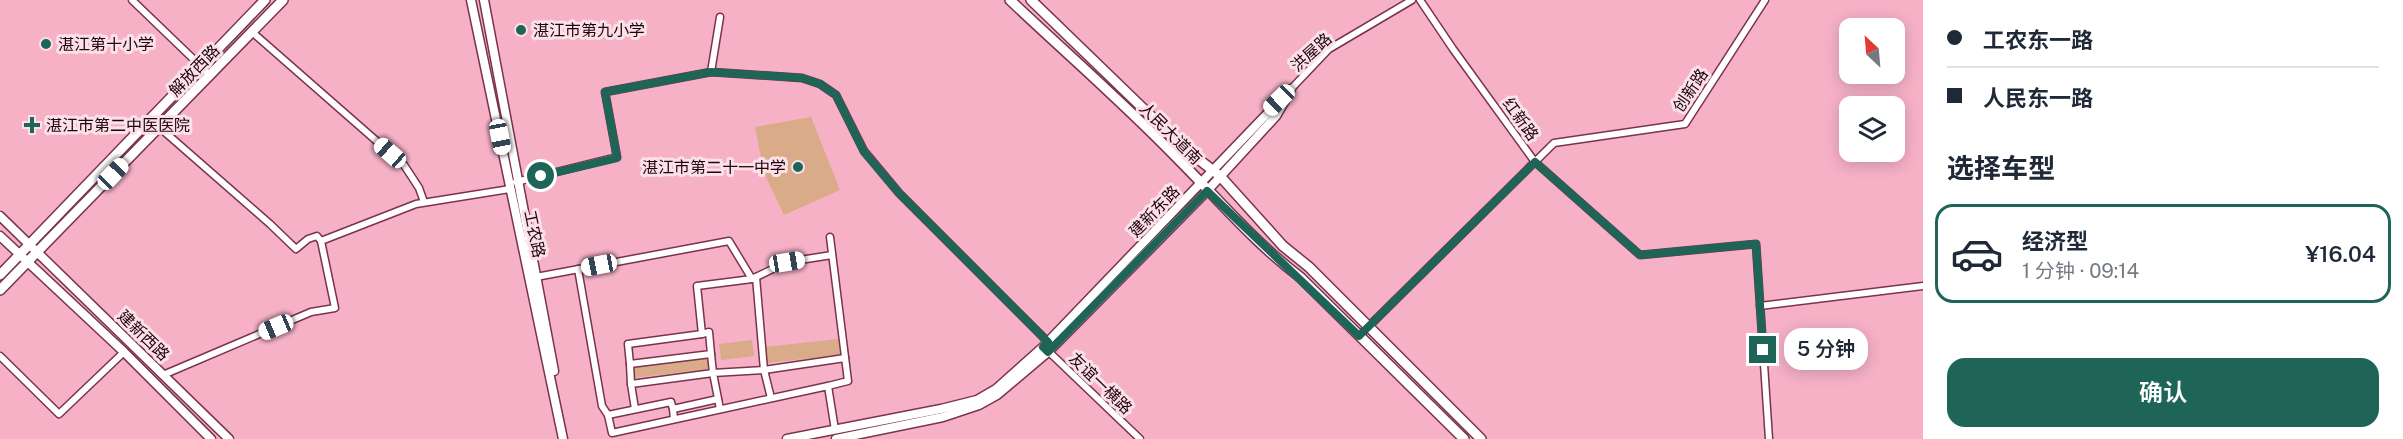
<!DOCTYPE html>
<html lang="zh">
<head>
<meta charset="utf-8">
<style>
  body { margin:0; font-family:"Public Sans","Noto Sans SC",sans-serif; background:#f6f6f7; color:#1f2937; height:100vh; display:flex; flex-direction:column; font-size:22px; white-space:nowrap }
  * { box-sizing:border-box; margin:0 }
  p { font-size:20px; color:#747a83 }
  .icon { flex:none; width:33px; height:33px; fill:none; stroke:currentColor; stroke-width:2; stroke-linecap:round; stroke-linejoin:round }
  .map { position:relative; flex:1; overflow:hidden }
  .details { display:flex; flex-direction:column; background:#fff; width:480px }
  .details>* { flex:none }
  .banner { display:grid; align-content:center; height:132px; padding:0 24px; background:#fff }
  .needle { width:39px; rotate:334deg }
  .controls { position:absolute; left:1839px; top:18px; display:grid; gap:12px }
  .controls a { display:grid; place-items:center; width:66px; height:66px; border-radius:12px; background:#fff; box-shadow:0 3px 15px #0003; font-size:30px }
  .end { position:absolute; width:27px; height:27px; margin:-14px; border:8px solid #1e6558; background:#fff; box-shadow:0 0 0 3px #fff }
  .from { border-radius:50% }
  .bubble { position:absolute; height:42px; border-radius:18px; background:#fff; box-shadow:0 3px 15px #0003; font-size:20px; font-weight:600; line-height:42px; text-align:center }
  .car { position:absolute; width:18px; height:36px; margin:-18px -9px; border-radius:8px; box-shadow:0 0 4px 2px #0007; background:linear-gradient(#fff 24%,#345 0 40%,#fff 0 76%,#345 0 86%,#fff 0) }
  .banner b { display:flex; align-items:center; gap:21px; height:57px; font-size:22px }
  .banner b+b { border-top:2px solid #e0e1e3 }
  .banner i { width:15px; height:15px; background:#1f2937 }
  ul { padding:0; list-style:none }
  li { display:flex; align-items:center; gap:18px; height:99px; margin:0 12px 9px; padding:0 12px; border:3px solid transparent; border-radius:18px }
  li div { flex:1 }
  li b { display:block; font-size:22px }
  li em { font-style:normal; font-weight:600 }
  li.on { border-color:#1e6558 }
  li>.icon { width:54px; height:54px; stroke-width:1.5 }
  h2 { padding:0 24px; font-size:27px; line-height:72px }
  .button { display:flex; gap:12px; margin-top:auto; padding:12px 24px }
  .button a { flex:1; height:69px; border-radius:18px; background:#1e6558; color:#fff; font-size:24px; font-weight:600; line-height:69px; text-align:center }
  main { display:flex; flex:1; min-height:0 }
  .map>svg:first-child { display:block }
</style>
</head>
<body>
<main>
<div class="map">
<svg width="1923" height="439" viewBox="0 0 1923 439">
  <rect width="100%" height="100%" fill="#f6b1c7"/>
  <g fill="#daab88">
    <path d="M811 117 840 190 784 215 764 173 755 127Z"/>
    <path d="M838 339 840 355 767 363 765 347Z"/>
    <path d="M752 340 754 356 721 360 719 344Z"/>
    <path d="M709 356 710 369 633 378 631 366Z"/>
  </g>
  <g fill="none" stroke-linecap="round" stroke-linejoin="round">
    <defs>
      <g id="street">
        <path d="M132 0 210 75"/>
        <path d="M1420 0 1453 49 1535 162 1640 255 1756 244 1769 439"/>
        <path d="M252 32 404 165 419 188 424 202"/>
        <path d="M711 72 720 17"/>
        <path d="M1291 89 1329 49 1412 0"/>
        <path d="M159 127 270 224 296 249 308 239 317 236 321 241"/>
        <path d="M516 182 617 157 605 92 711 72 802 78 820 84 836 95 864 151 899 193 1048 342"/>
        <path d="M578 269 602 406 608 415"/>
        <path d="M536 277 729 241 752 279 787 262 832 255"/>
        <path d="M756 277 764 370 771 398"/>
        <path d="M1760 306 1923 286"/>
        <path d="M1359 336 1554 143 1685 124 1765 0"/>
        <path d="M1047 350 1140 439"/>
        <path d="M0 356 59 414 124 352"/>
        <path d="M630 364 628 344 702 334"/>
        <path d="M163 375 311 312 335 308 321 241 416 204 510 189"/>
        <path d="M631 384 630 364 711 354 709 332 702 334 697 286 752 279"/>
        <path d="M828 386 848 381 830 237"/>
        <path d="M635 409 631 384 713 373 711 354"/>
        <path d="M673 409 671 402 608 415 612 433 828 386 835 430"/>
        <path d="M720 409 713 373 764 370 845 358"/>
        <path d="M674 419 673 409 718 399"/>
      </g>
      <g id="secondary">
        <path d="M471 0 563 439"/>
        <path d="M484 0 554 371"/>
        <path d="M0 216 229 439"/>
        <path d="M0 236 124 352 211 439"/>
        <path d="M787 439 941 409 977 400 996 389 1043 347 1291 89"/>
        <path d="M836 439 943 417 979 405 997 395 1048 352 1207 191 1276 116 1287 97"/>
      </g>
      <g id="primary">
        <path d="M1010 0C1066 53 1125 104 1179 160 1219 200 1255 243 1300 277L1464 439"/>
        <path d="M1031 0 1184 148 1220 176 1283 246 1309 267 1481 439"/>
        <path d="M0 275 265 0"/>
        <path d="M0 290 283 0"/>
      </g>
    </defs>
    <use href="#street" stroke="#7a324e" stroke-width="9"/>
    <use href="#secondary" stroke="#7a324e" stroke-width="11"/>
    <use href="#primary" stroke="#7a324e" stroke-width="12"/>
    <use href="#street" stroke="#fff" stroke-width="6"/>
    <use href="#secondary" stroke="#fff" stroke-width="8"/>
    <use href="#primary" stroke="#fff" stroke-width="9"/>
  </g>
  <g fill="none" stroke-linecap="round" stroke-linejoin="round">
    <path stroke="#1e6558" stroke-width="8" d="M541 176 617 158 605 92 711 72 802 78 820 84 836 95 864 152 899 193 1048 342 1043 347 1048 352 1207 191 1359 336 1535 162 1640 255 1756 244 1763 350"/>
  </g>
  <g fill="#1e6558" stroke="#fbe0e8" stroke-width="2">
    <circle cx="521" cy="30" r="6"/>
    <circle cx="46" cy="44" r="6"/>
    <path d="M29 116h6v6h6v6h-6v6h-6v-6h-6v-6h6z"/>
    <circle cx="798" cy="167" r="6"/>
  </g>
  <g text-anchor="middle" stroke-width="6" stroke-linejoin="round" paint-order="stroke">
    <g font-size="16" fill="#1f040e" stroke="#fbe0e8" text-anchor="start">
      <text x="533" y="36">湛江市第九小学</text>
      <text x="58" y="50">湛江第十小学</text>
      <text x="46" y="131">湛江市第二中医医院</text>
      <text x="786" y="173" text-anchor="end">湛江市第二十一中学</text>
    </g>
    <g font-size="16" fill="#1f040e" stroke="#fbe0e8">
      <text transform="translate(1311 52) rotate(-42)" y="6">洪屋路</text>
      <text transform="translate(194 70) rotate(-46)" y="6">解放西路</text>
      <text transform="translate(1690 90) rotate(-56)" y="6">创新路</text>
      <text transform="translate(1521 119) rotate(54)" y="6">红新路</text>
      <text transform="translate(1171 133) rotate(45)" y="6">人民大道南</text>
      <text transform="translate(1154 211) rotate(-46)" y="6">建新东路</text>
      <text transform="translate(535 234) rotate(78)" y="6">工农路</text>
      <text transform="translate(144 335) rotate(44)" y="6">建新西路</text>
      <text transform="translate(1101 383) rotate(44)" y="6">友谊一横路</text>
    </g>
  </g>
</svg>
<div class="controls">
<a><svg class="needle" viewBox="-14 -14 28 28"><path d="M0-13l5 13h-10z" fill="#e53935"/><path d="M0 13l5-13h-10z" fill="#747a83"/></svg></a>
<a><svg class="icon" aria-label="layers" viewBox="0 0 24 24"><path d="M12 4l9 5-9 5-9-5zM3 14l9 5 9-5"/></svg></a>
</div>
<i class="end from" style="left:541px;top:176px"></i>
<i class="end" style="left:1763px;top:350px"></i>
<div class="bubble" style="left:1784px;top:328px;width:84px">5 分钟</div>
<i class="car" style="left:1279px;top:100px;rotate:226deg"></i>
<i class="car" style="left:500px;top:137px;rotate:169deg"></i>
<i class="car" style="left:390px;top:153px;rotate:311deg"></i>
<i class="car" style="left:113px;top:174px;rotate:44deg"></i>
<i class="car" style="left:787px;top:262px;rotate:81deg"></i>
<i class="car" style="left:599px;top:265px;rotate:259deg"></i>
<i class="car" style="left:276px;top:327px;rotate:247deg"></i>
</div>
<section class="details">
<div class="banner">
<b><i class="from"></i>工农东一路</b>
<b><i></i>人民东一路</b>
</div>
<h2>选择车型</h2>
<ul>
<li class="on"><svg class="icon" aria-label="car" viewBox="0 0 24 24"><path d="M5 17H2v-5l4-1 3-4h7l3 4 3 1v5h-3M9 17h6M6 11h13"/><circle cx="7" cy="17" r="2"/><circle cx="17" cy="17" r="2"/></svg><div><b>经济型</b><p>1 分钟 · 09:14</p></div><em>¥16.04</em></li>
</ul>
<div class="button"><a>确认</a></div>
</section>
</main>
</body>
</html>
